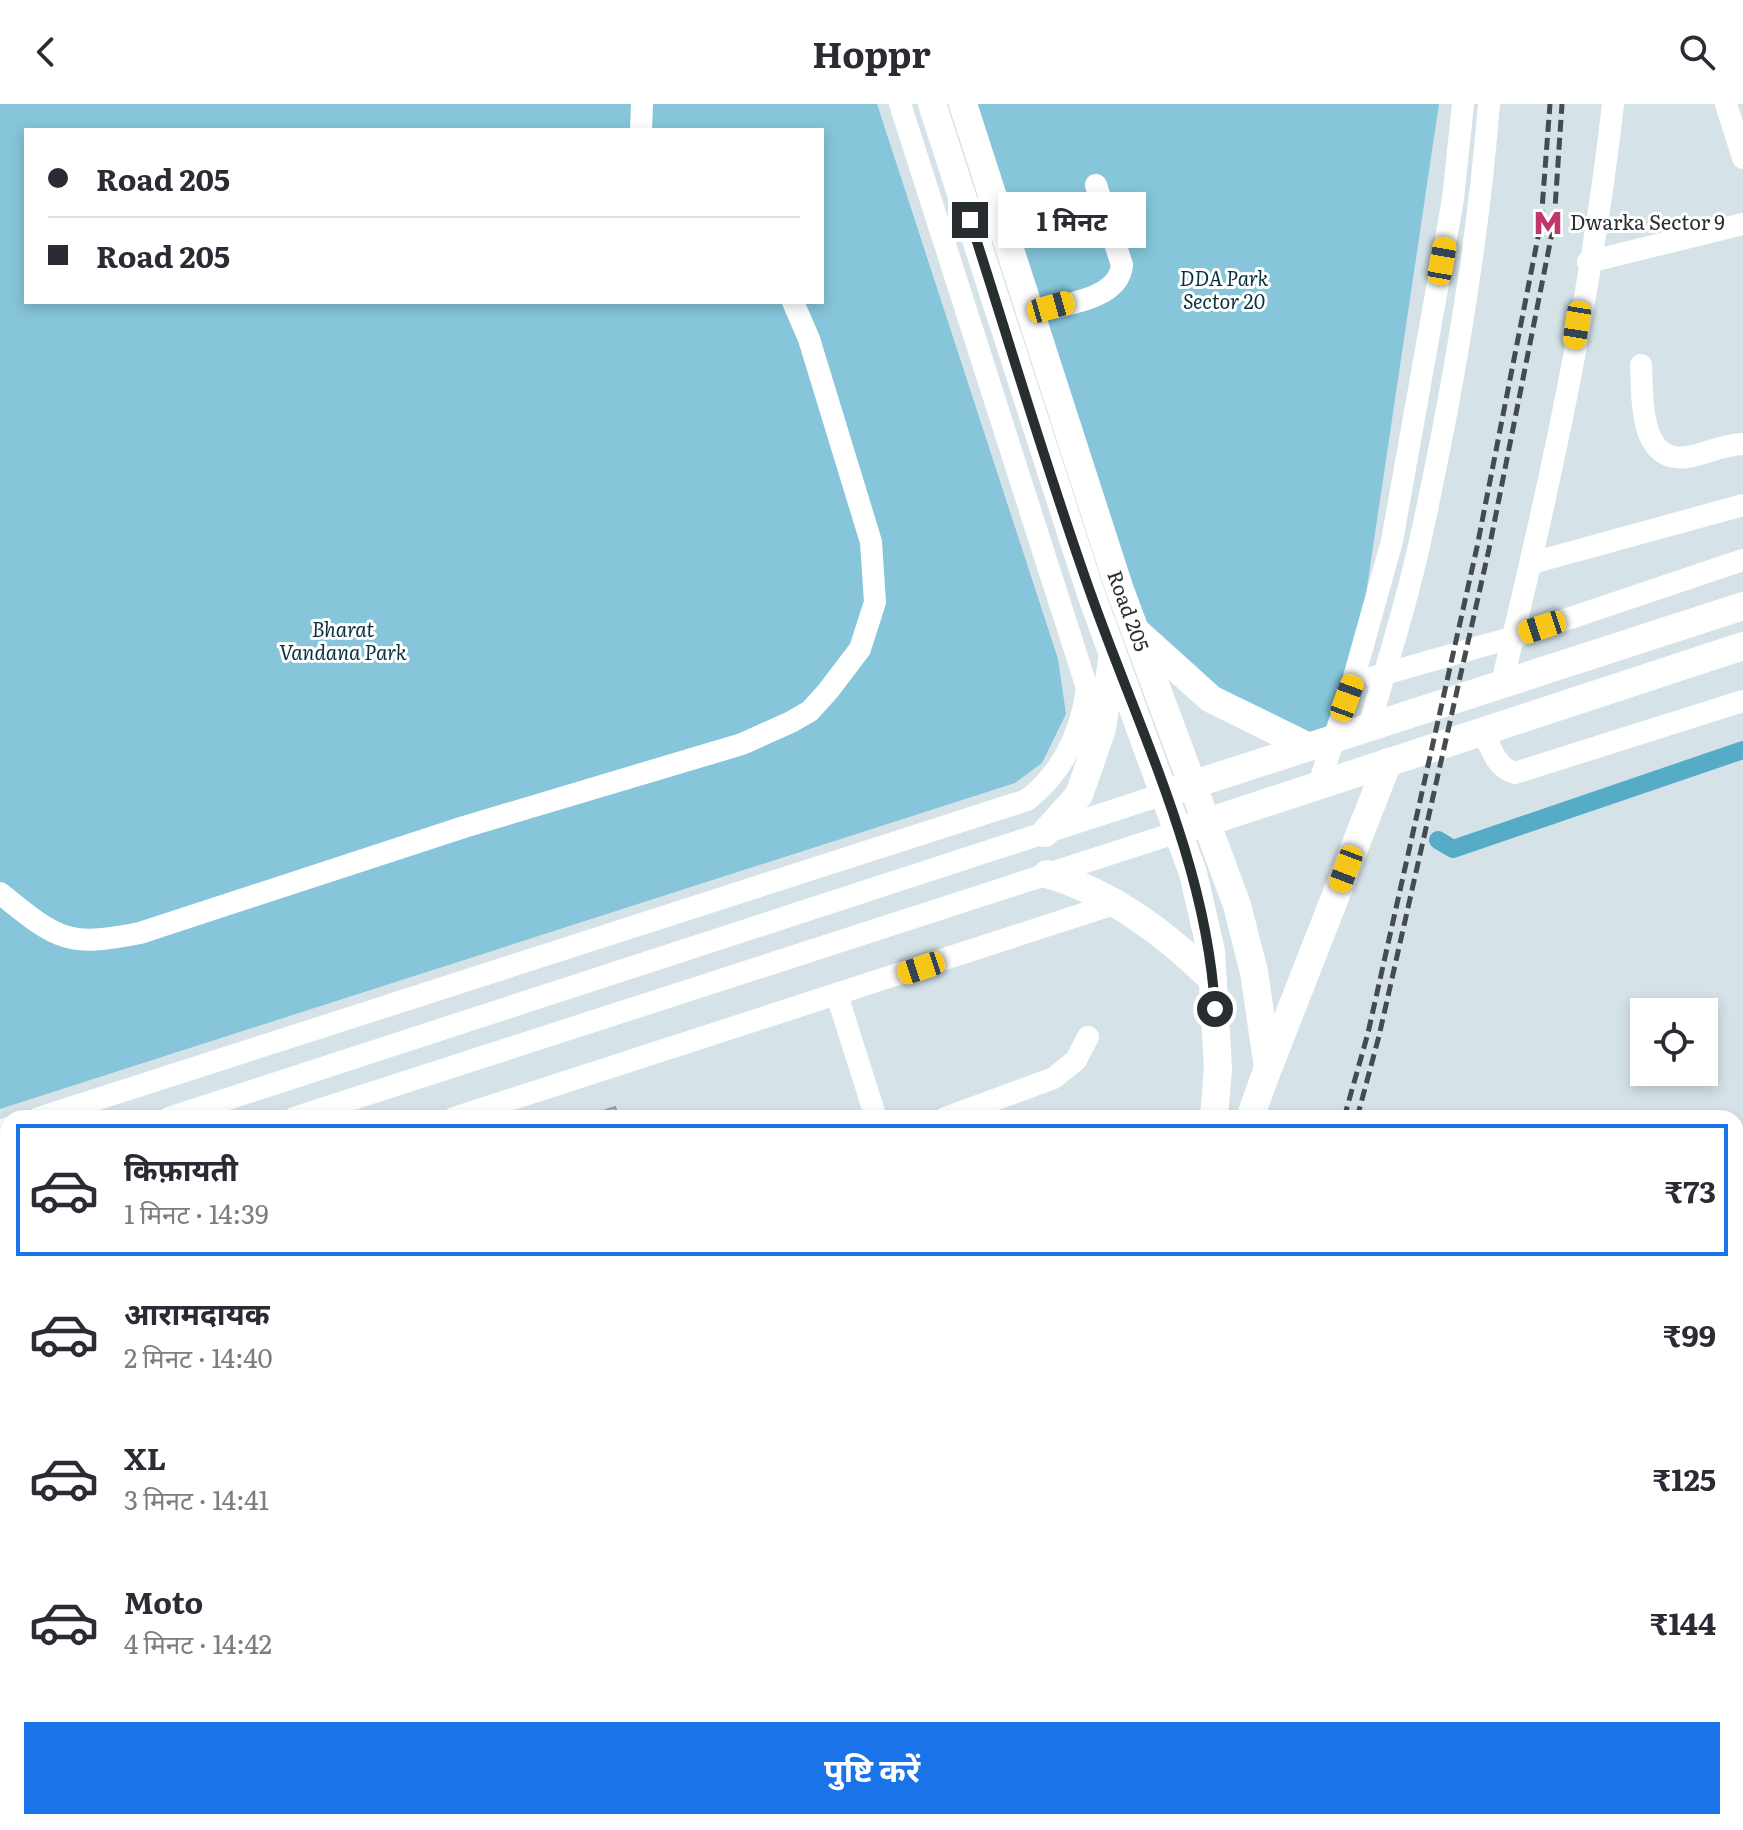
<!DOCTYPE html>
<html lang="hi">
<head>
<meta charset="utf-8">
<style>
  body { margin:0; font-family:Literata,"Noto Sans Devanagari",serif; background:#f2f2f3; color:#2b2b33; height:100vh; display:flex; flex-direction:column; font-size:30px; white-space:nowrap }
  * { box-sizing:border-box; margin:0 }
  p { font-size:26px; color:#7c7c81 }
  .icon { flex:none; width:44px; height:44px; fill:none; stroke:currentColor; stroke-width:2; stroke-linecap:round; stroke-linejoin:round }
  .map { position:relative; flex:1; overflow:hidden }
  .sheet { position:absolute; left:0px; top:1006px; width:1744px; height:720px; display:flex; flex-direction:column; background:#fff; border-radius:24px 24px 0 0; box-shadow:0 4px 12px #0003 }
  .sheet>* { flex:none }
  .top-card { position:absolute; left:24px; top:24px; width:800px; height:176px; border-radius:0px; box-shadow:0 4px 12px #0003; display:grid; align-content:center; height:176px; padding:0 24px; background:#fff }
  .controls { position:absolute; left:1630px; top:894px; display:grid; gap:16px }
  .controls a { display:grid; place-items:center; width:88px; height:88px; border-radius:0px; background:#fff; box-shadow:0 4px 12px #0003; font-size:40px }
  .end { position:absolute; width:36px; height:36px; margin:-18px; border:10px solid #282d2f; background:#fff; box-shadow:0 0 0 4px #fff }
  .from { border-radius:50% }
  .bubble { position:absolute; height:56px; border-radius:0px; background:#fff; box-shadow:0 4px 12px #0003; font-size:26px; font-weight:700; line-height:56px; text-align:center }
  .car { position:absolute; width:24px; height:48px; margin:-24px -12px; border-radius:10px; box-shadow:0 0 6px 2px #0007; background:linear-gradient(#f5c518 24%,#345 0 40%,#f5c518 0 76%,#345 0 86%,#f5c518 0) }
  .top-card b { display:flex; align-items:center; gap:28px; height:76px; font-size:30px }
  .top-card b+b { border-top:2px solid #e1e1e2 }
  .top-card i { width:20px; height:20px; background:#2b2b33 }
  ul { padding:14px 0 0; list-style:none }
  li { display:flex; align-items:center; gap:24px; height:132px; margin:0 16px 12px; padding:0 8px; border:4px solid transparent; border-radius:0px }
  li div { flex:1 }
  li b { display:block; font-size:30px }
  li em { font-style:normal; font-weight:700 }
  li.current { border-color:#1a73e8 }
  li>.icon { width:72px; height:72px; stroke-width:1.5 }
  .primary-button { display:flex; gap:16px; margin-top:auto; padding:16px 24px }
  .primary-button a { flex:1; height:92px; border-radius:0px; background:#1a73e8; color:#fff; font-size:32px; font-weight:700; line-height:92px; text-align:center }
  header { display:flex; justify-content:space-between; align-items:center; height:104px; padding:0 24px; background:#fff; font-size:36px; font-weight:700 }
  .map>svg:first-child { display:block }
</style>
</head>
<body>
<header><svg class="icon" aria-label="back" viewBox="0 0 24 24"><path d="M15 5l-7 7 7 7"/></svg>Hoppr<svg class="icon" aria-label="search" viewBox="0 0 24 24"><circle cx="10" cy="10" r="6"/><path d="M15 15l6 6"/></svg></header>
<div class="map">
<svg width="1743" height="1726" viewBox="0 0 1743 1726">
  <rect width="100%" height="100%" fill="#d5e3e8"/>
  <g fill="#86c5da" fill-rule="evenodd">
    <path d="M0 0H877L1058 555 1066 610 1042 659 1015 679 0 1005ZM26 26H822V198H26Z"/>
    <path d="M974 0H1439L1353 577 1332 636 1265 624 1135 527Z"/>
    <path d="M1743 1332V1464L1736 1475V1336Z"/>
    <path d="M1736 1712 1743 1726H1661L1655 1718H1736Z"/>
  </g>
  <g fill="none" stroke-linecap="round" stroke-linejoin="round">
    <path stroke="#56acc6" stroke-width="18" d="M1438 736 1453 745 1743 646"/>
  </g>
  <g fill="#f0a5b7" stroke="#a39598" stroke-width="2">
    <path d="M615 1003 619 1014H583Z"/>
    <path d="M1736 1488 1743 1502V1529L1736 1533Z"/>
    <path d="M1743 1544V1569L1740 1571 1736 1549Z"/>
    <path d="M1736 1576 1743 1587V1610L1736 1614Z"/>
    <path d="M1743 1656V1675L1736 1680V1661Z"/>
    <path d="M1743 1679V1697L1736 1701V1683Z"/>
    <path d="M1142 1718H1152L1157 1726H1131Z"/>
    <path d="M1296 1718H1326L1330 1726H1279Z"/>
  </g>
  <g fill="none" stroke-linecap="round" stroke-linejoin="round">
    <g stroke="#fff" stroke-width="22">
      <path d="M1726 0 1743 54"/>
      <path d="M641 26 642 0"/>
      <path d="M1588 158 1743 120"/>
      <path d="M1030 209C1059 201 1119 197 1122 161L1096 81"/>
      <path d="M1641 261C1643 294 1638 360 1688 353 1706 350 1724 340 1743 340"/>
      <path d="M1532 459 1743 401"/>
      <path d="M1374 573 1514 533 1743 456"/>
      <path d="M1502 579C1548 389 1591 195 1613 0"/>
      <path d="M1370 621C1385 565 1404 508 1417 451 1450 303 1477 152 1489 0"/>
      <path d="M1483 627C1491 644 1496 664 1515 669L1743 597"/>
      <path d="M1318 683 1353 577 1392 437 1453 95 1463 0"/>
      <path d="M0 789C57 835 66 844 140 829L464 723 742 640 791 618 810 607 828 587 860 545 875 498 871 438 809 235 793 198"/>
      <path d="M837 891 876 1014"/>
      <path d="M39 1014 1027 696C1063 668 1081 629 1087 584L900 0"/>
      <path d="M169 1014 1164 690"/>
      <path d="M294 1014 1178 728"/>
      <path d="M454 1014 1117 799"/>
      <path d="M945 1014 1054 974 1076 956 1088 933"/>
      <path d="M0 1027 8 1024"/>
      <path d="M0 1069 8 1067"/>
      <path d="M0 1110 8 1107"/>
      <path d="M1736 1159 1743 1155"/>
      <path d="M0 1164 8 1161"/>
      <path d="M0 1265 8 1291"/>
      <path d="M1736 1307 1743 1303"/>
      <path d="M0 1309 8 1306"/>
      <path d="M0 1450 8 1448"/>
      <path d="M1741 1482 1743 1485"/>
      <path d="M1736 1621 1743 1633"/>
      <path d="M0 1707 8 1704"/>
      <path d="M144 1718 147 1726"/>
      <path d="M1568 1718 1573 1726"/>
      <path d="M1644 1718 1649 1726"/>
      <path d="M1409 1726 1420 1718"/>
    </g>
    <g stroke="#fff" stroke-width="28">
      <path d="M932 0 1092 493 1193 769 1211 847 1218 964 1214 1014"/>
      <path d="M963 0 1119 483 1237 801 1254 868 1268 964 1250 1014"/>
      <path d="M1139 530 1211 595 1309 643"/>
      <path d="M1176 686 1743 502"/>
      <path d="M1189 724 1743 542"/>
      <path d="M1045 729 1079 691 1102 625 1112 556"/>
      <path d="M1047 770C1112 789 1165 829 1213 876"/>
      <path d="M1269 962 1388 658"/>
      <path d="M845 1726 864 1718"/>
      <path d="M907 1726 913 1718"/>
    </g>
    <g stroke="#454b4e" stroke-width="5" stroke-dasharray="12 6" stroke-linecap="butt">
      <path d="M1344 1014 1368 929 1477 443 1541 118 1550 0"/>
      <path d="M1357 1014 1379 932 1489 445 1554 119 1562 0"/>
      <path d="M1017 1726 1022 1718"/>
      <path d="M1031 1726 1036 1718"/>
    </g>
  </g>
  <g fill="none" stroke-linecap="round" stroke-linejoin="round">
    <path stroke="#282d2f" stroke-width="10" d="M970 116C1011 243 1048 371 1093 496 1141 630 1207 762 1215 905"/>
  </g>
  <defs>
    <symbol id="metro-bare" viewBox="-9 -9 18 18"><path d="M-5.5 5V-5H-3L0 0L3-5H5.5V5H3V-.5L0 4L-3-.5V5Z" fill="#c23668" stroke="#fff" stroke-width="2.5" paint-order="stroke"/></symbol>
  </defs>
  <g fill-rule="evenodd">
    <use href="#metro-bare" x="1528" y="99" width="40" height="40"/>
  </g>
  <g text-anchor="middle" stroke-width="6" stroke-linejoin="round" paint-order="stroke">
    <g font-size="20" fill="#282d2f" stroke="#fff" text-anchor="start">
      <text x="1570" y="126">Dwarka Sector 9</text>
    </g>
    <g font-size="20" font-style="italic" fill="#08323e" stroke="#fff">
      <text x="1224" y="182">DDA Park<tspan x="1224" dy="23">Sector 20</tspan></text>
      <text x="343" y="533">Bharat<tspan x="343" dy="23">Vandana Park</tspan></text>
    </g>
    <g font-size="20" fill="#282d2f" stroke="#fff">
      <text transform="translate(1128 507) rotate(70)" y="7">Road 205</text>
    </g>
  </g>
</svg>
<div class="controls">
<a><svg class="icon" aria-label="locate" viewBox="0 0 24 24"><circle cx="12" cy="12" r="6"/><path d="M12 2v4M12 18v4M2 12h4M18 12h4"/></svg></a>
</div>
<i class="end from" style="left:1215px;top:905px"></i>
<i class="end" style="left:970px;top:116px"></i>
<div class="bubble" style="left:998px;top:88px;width:148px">1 मिनट</div>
<i class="car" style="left:1442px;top:157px;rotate:10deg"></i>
<i class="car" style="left:1051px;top:203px;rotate:74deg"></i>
<i class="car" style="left:1577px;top:221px;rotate:189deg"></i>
<i class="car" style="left:1542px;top:523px;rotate:252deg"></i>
<i class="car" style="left:1347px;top:594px;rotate:20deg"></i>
<i class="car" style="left:1346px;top:765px;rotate:201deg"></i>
<i class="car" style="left:921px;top:864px;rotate:252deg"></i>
<div class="top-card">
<b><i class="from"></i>Road 205</b>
<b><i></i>Road 205</b>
</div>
<section class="sheet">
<ul>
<li class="current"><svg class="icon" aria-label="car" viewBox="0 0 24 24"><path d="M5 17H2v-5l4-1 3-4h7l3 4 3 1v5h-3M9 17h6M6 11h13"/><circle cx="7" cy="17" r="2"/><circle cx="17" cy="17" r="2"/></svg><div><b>किफ़ायती</b><p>1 मिनट · 14:39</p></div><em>₹73</em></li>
<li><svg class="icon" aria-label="car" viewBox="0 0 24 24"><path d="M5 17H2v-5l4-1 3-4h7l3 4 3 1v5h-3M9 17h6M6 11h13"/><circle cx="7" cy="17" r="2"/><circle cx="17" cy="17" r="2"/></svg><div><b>आरामदायक</b><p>2 मिनट · 14:40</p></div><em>₹99</em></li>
<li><svg class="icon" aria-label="car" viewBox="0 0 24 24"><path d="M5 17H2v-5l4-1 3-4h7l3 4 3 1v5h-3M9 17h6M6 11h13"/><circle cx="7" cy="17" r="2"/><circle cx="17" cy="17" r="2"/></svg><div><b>XL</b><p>3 मिनट · 14:41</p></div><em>₹125</em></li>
<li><svg class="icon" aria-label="car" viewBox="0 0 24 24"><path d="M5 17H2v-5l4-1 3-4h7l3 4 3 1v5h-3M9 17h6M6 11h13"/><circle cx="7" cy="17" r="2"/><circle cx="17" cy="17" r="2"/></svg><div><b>Moto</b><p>4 मिनट · 14:42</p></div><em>₹144</em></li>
</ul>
<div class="primary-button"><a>पुष्टि करें</a></div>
</section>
</div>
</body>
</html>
